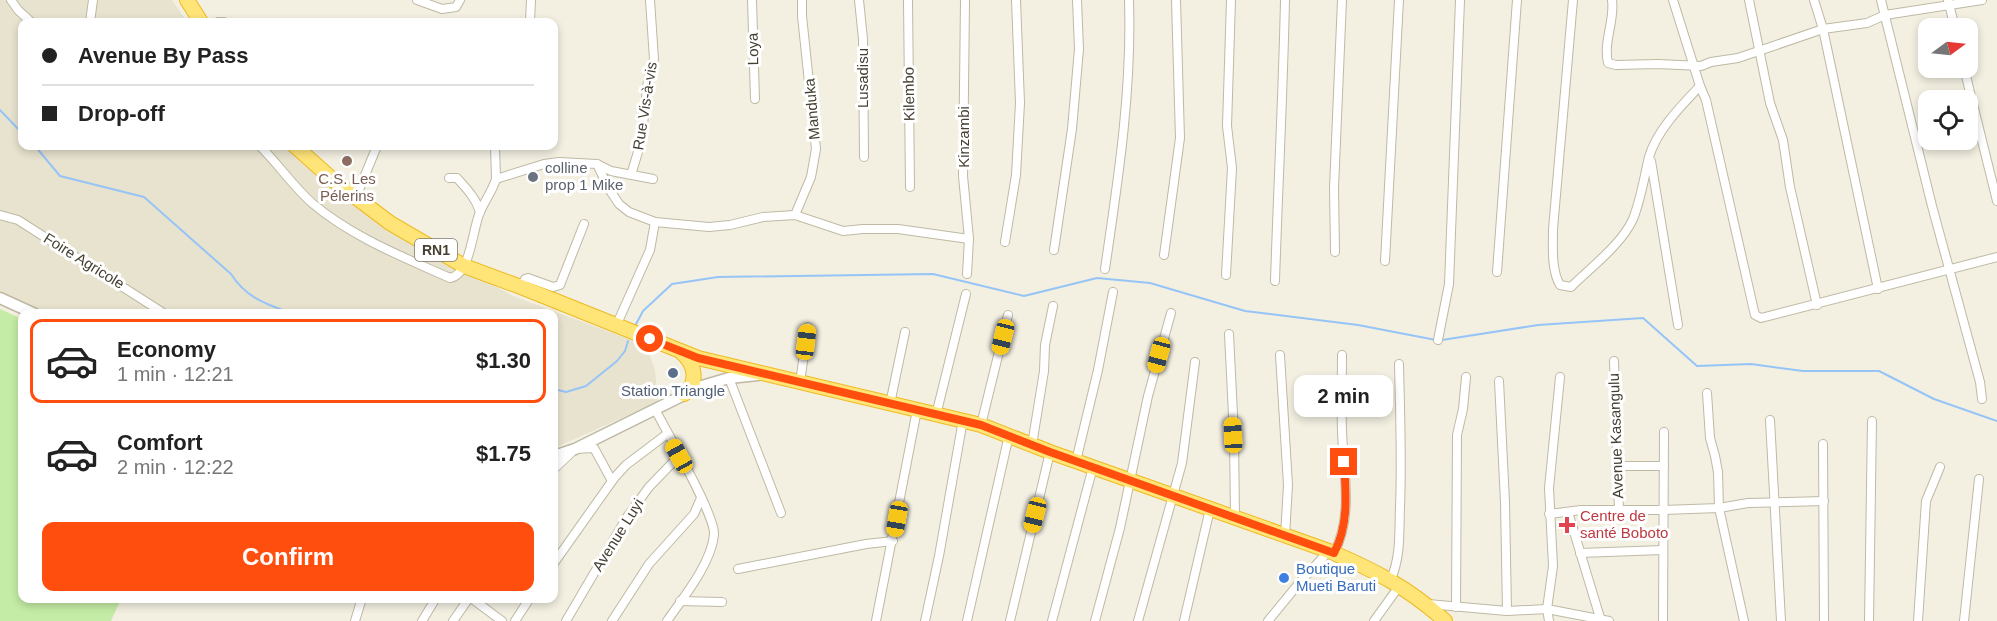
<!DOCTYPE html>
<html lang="en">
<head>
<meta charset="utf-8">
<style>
  body { margin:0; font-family:Arial,sans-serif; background:#f2f2f2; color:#222; height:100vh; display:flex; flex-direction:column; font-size:22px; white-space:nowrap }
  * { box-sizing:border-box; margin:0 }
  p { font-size:20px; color:#767676 }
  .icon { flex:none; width:33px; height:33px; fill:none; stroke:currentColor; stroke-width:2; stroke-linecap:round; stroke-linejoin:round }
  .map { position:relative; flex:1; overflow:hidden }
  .sheet { position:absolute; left:18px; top:309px; width:540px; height:294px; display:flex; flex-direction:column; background:#fff; border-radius:12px; box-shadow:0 3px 9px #0003 }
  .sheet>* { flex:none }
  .guide { position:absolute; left:18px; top:18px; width:540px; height:132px; border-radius:12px; box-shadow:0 3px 9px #0003; display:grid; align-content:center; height:132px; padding:0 24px; background:#fff }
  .needle { width:39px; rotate:75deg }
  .buttons { position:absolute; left:1918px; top:18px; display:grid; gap:12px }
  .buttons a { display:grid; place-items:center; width:60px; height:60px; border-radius:12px; background:#fff; box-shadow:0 3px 9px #0003; font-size:30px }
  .end { position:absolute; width:27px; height:27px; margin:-14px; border:8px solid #ff4e0d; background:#fff; box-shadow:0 0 0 3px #fff }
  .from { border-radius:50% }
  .bubble { position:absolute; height:42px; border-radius:12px; background:#fff; box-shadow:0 3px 9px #0003; font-size:20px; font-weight:700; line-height:42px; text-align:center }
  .car { position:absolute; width:18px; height:36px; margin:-18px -9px; border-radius:8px; box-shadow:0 0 4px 2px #0007; background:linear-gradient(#f5c518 24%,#345 0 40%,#f5c518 0 76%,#345 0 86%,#f5c518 0) }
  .guide b { display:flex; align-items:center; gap:21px; height:57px; font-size:22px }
  .guide b+b { border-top:2px solid #e0e0e0 }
  .guide i { width:15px; height:15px; background:#222 }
  ul { padding:10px 0 0; list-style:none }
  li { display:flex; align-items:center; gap:18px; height:84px; margin:0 12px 9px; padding:0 12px; border:3px solid transparent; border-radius:12px }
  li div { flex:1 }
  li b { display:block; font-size:22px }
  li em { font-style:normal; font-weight:700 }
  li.active { border-color:#ff4e0d }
  li>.icon { width:54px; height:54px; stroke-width:1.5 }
  .primary-button { display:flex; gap:12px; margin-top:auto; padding:12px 24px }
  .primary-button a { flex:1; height:69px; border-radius:12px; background:#ff4e0d; color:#fff; font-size:24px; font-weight:700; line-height:69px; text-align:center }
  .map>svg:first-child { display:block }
</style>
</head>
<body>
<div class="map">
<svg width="1997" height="621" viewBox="0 0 1997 621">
  <rect width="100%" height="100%" fill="#f3f0e2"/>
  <path fill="#e8e3cf" d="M0 0H172L187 22H22V146H286L294 155 383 225 513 296 634 341 649 353 655 370 658 402 554 448V314H48L0 292Z"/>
  <path fill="#c4eca6" d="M0 309 22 319V598L121 599 111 621H0Z"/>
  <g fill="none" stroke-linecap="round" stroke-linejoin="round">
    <g stroke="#96c4f7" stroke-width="2">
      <path d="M0 110 22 133"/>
      <path d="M35 146 60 176 144 197 231 274C247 299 267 304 293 314"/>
      <path d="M635 326 643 311 672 284 718 277 933 274 1024 296 1097 278 1150 283 1245 311 1358 325 1436 340"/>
      <path d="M1442 340 1538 325 1643 318 1697 366 1751 364 1803 371H1879L1934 399 1997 421"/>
      <path d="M554 389 566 392 586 386 617 361 625 351 628 341"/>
    </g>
    <defs>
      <g id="minor">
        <path d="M11 0 18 10 31 22"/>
        <path d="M417 0 442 9 456 7 460 0"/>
        <path d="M752 0 755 99"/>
        <path d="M859 0 863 39 864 157"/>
        <path d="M908 0 910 187"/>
        <path d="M965 0 963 176 969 239 967 274"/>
        <path d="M1573 0 1553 229C1553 246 1551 270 1560 285L1571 287C1590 268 1622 244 1633 219 1641 199 1644 178 1649 157 1657 130 1681 106 1700 86"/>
        <path d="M1612 0C1615 21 1603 41 1608 63L1616 65 1658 64 1701 66 1711 62 1738 58 1823 29 1867 23 1885 15 1982 0"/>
        <path d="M1673 0 1700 86 1706 100 1754 311 1755 315 1761 318 1997 257"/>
        <path d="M1749 0 1770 103 1783 140 1790 187 1817 305"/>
        <path d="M1814 0 1823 29 1878 289"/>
        <path d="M1881 0 1932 206 1980 382 1982 399"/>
        <path d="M1948 0 1955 28"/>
        <path d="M90 22 93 0"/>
        <path d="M218 22H224"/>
        <path d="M530 22 531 0"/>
        <path d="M1964 68 1997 201"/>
        <path d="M260 146C278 164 293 186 312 203 352 237 403 257 450 278 471 274 472 230 480 212 485 200 492 192 496 179L544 164 559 162 597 164 611 171 653 179"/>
        <path d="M495 146 496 179"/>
        <path d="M1651 161 1678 325"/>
        <path d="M597 164 609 189 619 204 629 212 655 222 709 227 730 225 763 217 795 215 843 231 863 229H898L969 239"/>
        <path d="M631 175 641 142 648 80 654 59 650 0"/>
        <path d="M449 178H457C466 188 476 198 480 212"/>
        <path d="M356 197 377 146"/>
        <path d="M0 215 18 220 165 314"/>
        <path d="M795 215 811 177 816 149 802 16V0"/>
        <path d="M1005 242 1016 175 1020 103 1016 0"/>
        <path d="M1054 250 1072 129 1079 49 1077 0"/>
        <path d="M1335 252 1334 188 1342 0"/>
        <path d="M1164 255 1180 138 1176 0"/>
        <path d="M1385 261 1399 0"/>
        <path d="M1105 269C1118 180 1132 91 1129 0"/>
        <path d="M1497 272 1517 0"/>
        <path d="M1226 275 1232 168 1227 126 1231 0"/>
        <path d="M1275 281C1278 187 1283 94 1285 0"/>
        <path d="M521 287 525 279 528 278 553 287 560 285 584 224"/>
        <path d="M616 326 650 250 655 222"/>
        <path d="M1229 334 1234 435 1235 519"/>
        <path d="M1438 340 1449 284 1460 0"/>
        <path d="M1280 355 1288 485 1285 536"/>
        <path d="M1614 361 1619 511"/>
        <path d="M729 378 781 513"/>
        <path d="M1499 381 1505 502 1507 611"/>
        <path d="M800 382 808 327"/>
        <path d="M1707 393 1710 438 1715 456 1718 472 1719 508 1744 621"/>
        <path d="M890 404 905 332"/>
        <path d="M655 409C666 431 716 516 714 535 711 564 683 598 667 621"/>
        <path d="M936 415 966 294"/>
        <path d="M1770 420 1781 621"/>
        <path d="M981 425 1008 315"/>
        <path d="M1823 444 1824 621"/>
        <path d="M1032 445 1044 371 1045 345 1053 306"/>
        <path d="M1076 461 1098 370 1113 292"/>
        <path d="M1617 466H1664"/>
        <path d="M554 469 575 449 594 448 612 481"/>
        <path d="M1568 512 1601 621"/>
        <path d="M1549 514 1581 510H1663L1719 508 1748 503 1824 501"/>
        <path d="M1334 553C1354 515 1343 471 1342 430 1341 405 1342 380 1342 355"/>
        <path d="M1580 553 1663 550"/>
        <path d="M554 563 615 477 626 465 667 434"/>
        <path d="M738 569 866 544 893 541"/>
        <path d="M1391 579C1401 556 1399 532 1400 507 1402 459 1400 412 1399 364"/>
        <path d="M471 598 502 621"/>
        <path d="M680 601 722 602"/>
        <path d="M1428 604 1507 611 1547 609 1609 621"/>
        <path d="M1456 607 1457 435 1463 409 1466 377"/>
        <path d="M355 621 362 598"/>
        <path d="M422 621 436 598"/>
        <path d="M453 621 469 598"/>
        <path d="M515 621 530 598"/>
        <path d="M566 621 627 517 649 487 679 456"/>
        <path d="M612 621 649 564 694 514 701 498"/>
        <path d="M876 621 917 410"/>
        <path d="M925 621 939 556 963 420"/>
        <path d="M967 621 1009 435"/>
        <path d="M1010 621 1050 452"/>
        <path d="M1052 621 1093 467"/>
        <path d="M1095 621 1120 528 1148 396 1171 313"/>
        <path d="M1138 621 1182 463 1195 362"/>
        <path d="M1184 621 1210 509"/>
        <path d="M1268 621 1300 582 1329 551"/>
        <path d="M1374 621 1400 585"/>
        <path d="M1549 621 1547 609 1553 566 1549 488 1560 377"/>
        <path d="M1663 621 1664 432"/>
        <path d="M1869 621 1872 421"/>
        <path d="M1918 621 1926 501 1940 467"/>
        <path d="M1964 621 1979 479"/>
      </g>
      <g id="tertiary">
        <path d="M0 298 35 314"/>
        <path d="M554 456 575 449 702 386 729 378 758 375"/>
      </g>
      <g id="trunk">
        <path d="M187 0 201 22"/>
        <path d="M295 146 333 180 390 223 464 266 521 287 698 358 981 425 1050 452 1329 551C1374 570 1409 588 1445 621"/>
        <path d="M682 353C695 364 699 383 684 394"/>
      </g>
    </defs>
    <use href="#minor" stroke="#bfb9a4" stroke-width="10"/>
    <use href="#tertiary" stroke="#bfb9a4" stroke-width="13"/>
    <use href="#trunk" stroke="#edba22" stroke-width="16"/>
    <use href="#minor" stroke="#fff" stroke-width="8"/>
    <use href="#tertiary" stroke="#fff" stroke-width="10"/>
    <use href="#trunk" stroke="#ffe478" stroke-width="14"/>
  </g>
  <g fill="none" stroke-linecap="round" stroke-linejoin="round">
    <path stroke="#ff4e0d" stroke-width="8" d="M650 339 698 358 981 425 1050 452 1334 553C1349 525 1346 493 1344 462"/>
  </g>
  <circle fill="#8d6e63" stroke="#fff" stroke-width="2" cx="347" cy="161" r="6"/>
  <circle fill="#6b7280" stroke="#fff" stroke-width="2" cx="533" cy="177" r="6"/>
  <circle fill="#5c6f8a" stroke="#fff" stroke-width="2" cx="673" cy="373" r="6"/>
  <path fill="#e0444e" stroke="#fff" stroke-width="2" d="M1564 516h6v6h6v6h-6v6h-6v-6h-6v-6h6z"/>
  <circle fill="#3f7fe0" stroke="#fff" stroke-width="2" cx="1284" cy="578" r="6"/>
  <g text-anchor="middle" stroke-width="6" stroke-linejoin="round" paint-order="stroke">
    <rect fill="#fff" stroke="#7d7970" stroke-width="1.5" x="415" y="239" width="42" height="22" rx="4.5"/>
    <g font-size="14" font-weight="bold" fill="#454032">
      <text x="436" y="255">RN1</text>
    </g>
    <g font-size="15" fill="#454032" stroke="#fff">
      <text transform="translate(753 49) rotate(-91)" y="5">Loya</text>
      <text transform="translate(863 78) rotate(-90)" y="5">Lusadisu</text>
      <text transform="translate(909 94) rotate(-91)" y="5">Kilembo</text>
      <text transform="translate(645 106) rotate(-81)" y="5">Rue Vis-à-vis</text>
      <text transform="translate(812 109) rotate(-95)" y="5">Manduka</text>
      <text transform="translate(964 137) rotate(-90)" y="5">Kinzambi</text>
      <text transform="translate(84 261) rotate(32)" y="5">Foire Agricole</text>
      <text transform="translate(1616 436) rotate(-92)" y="5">Avenue Kasangulu</text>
      <text transform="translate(618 535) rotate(-58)" y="5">Avenue Luyi</text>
    </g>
    <g font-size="15" fill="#5b616d" stroke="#fff" text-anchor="start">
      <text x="545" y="173">colline<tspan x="545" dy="17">prop 1 Mike</tspan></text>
    </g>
    <g font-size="15" fill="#785e54" stroke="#fff">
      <text x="347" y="184">C.S. Les<tspan x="347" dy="17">Pélerins</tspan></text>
    </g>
    <g font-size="15" fill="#4e5e75" stroke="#fff">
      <text x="673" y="396">Station Triangle</text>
    </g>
    <g font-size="15" fill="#be3a42" stroke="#fff" text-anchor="start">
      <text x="1580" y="521">Centre de<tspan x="1580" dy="17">santé Boboto</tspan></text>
    </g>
    <g font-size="15" fill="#366cbe" stroke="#fff" text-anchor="start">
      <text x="1296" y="574">Boutique<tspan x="1296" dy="17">Mueti Baruti</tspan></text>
    </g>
  </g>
</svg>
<div class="buttons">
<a><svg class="needle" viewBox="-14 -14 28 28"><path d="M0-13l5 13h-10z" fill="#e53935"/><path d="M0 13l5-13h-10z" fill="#767676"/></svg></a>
<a><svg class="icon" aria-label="locate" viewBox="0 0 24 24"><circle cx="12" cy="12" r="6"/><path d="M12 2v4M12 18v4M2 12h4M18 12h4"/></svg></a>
</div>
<i class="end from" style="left:650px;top:339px"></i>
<i class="end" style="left:1344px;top:462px"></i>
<div class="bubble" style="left:1294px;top:375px;width:99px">2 min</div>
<i class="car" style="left:1003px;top:337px;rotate:194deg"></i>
<i class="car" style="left:806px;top:342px;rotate:7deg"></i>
<i class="car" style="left:1159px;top:355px;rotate:195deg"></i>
<i class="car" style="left:1233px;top:435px;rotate:357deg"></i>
<i class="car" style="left:679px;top:456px;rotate:331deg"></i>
<i class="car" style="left:1035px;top:515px;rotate:194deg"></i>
<i class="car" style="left:897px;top:519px;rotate:190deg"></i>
<div class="guide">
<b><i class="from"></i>Avenue By Pass</b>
<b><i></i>Drop-off</b>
</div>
<section class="sheet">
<ul>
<li class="active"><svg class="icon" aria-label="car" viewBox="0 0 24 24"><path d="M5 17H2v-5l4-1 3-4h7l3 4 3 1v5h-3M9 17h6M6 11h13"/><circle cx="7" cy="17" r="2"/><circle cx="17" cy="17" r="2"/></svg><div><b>Economy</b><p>1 min · 12:21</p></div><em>$1.30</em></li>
<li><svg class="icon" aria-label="car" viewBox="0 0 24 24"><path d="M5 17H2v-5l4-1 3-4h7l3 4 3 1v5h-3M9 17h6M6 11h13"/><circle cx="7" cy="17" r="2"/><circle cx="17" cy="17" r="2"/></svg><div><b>Comfort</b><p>2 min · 12:22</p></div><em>$1.75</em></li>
</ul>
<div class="primary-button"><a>Confirm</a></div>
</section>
</div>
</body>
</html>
